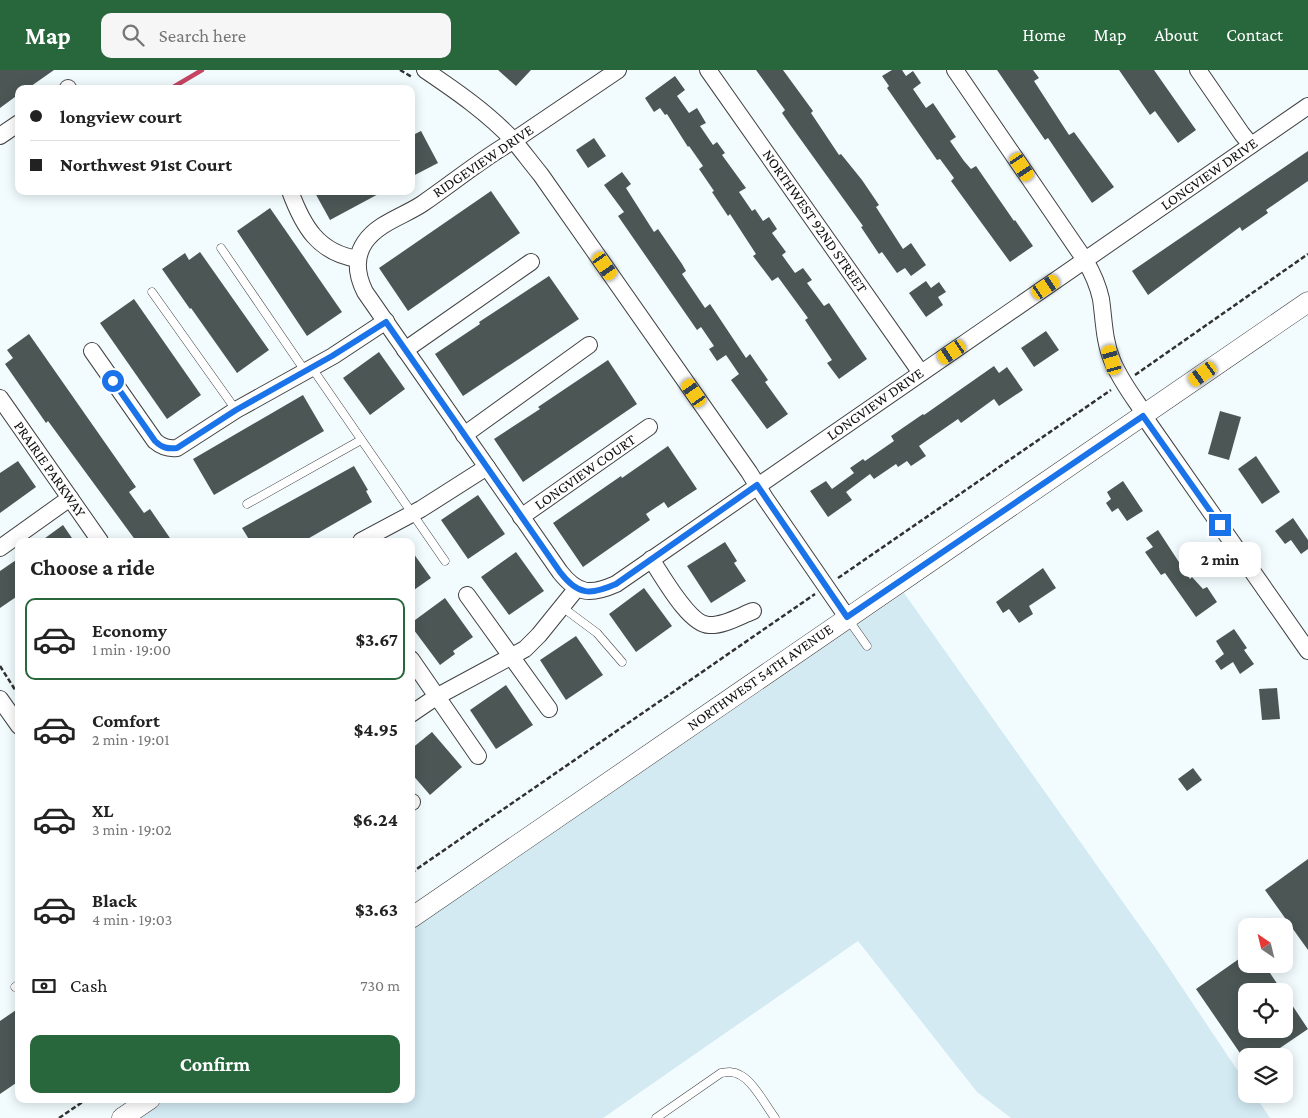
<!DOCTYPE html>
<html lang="en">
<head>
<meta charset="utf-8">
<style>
  body { margin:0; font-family:"Crimson Pro",serif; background:#f6f6f6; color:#222; height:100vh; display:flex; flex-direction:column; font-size:19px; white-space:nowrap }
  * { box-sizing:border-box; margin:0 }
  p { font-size:16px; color:#767676 }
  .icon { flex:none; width:28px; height:28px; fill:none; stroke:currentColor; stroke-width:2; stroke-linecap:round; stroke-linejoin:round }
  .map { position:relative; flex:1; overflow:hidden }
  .sheet { position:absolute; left:15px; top:468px; width:400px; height:565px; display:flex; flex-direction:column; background:#fff; border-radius:10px; box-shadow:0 2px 12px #0003 }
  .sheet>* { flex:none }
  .banner { position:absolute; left:15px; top:15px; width:400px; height:110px; border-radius:10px; box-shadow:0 2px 12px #0003; display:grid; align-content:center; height:110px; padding:0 15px; background:#fff }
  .needle { width:32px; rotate:325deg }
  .buttons { position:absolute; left:1238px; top:848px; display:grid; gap:10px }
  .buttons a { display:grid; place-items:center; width:55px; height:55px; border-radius:10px; background:#fff; box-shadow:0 2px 12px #0003; font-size:25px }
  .end { position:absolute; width:22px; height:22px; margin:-11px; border:6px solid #1a73e8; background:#fff; box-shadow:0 0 0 2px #fff }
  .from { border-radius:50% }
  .bubble { position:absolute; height:35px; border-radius:10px; background:#fff; box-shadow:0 2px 12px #0003; font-size:16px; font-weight:700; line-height:35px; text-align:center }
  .car { position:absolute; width:15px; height:30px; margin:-15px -8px; border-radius:6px; box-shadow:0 0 4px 1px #0007; background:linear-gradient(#f5c518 24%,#345 0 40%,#f5c518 0 76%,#345 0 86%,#f5c518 0) }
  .banner b { display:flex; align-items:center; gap:18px; height:48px; font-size:19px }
  .banner b+b { border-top:1px solid #e0e0e0 }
  .banner i { width:12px; height:12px; background:#222 }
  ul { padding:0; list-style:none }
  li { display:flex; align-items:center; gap:15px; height:82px; margin:0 10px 8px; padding:0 5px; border:2px solid transparent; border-radius:10px }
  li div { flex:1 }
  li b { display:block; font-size:19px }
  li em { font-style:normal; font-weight:700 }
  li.on { border-color:#28663c }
  li>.icon { width:45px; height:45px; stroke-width:1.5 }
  h2 { padding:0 15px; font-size:22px; line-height:60px }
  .pay { display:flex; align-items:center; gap:12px; height:55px; padding:0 15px; font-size:19px }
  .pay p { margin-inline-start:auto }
  .action { display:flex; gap:10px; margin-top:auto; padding:10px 15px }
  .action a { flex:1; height:58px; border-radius:10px; background:#28663c; color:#fff; font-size:20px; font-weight:700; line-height:58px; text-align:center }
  header { display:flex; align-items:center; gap:30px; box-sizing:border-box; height:70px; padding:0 25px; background:#28663c; color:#fff }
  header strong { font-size:24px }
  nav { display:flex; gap:28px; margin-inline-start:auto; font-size:18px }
  .search { width:350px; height:45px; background:#f6f6f6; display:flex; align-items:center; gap:12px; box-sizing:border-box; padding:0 18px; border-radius:10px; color:#767676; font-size:19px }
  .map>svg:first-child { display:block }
</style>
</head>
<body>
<header>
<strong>Map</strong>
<div class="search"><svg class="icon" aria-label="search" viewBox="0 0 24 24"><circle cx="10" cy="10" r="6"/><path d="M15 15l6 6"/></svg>Search here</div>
<nav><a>Home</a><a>Map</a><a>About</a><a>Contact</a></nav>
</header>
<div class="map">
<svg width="1308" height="1048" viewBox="0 0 1308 1048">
  <rect width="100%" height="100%" fill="#f2fcfe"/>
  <path fill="#d3eaf3" d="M904 523 1159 883 1246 1013V1024H1254L1270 1048H1011L977 1022 858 871 603 1048H137L165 1029H411V860Z"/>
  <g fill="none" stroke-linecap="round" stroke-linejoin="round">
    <path stroke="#c54562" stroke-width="4.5" d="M170 19 202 0"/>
  </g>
  <g fill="#4c5755">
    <path d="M0 0H54L27 19H19V24L0 38Z"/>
    <path d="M498 0H531L516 16Z"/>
    <path d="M756 0H783L813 41 811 43 839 85 841 84 862 110 879 135 876 137 903 179 911 173 926 195 911 206 905 198 897 203 882 182 879 184 861 157 863 156 791 56 782 43 785 40Z"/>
    <path d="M892 0H902L906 6 913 1 921 13 913 19 926 38 933 33 956 67 950 71 964 91 971 99 976 96 1014 151 1015 150 1033 176 1010 192 951 111 954 108 940 89 937 90 887 18 889 16 882 6Z"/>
    <path d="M997 0H1033L1039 8 1034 11 1069 65 1074 62 1114 117 1092 133 1048 68 1045 70Z"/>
    <path d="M1119 0H1154L1196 60 1178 73 1155 41 1150 45Z"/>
    <path d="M675 6 685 20 677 26 689 43 697 38 706 53 700 56 713 75 717 72 725 83 722 85 746 118 739 122 752 141 755 139 763 151 769 147 777 159 772 163 786 182 782 185 795 203 803 198 812 210 807 213 824 236 829 233 867 289 839 309 827 293 832 290 805 250 808 248 778 207 772 211 753 186 756 184 730 144 728 146 712 122 714 121 699 99 703 96 689 76 688 77 667 44 665 45 660 38 654 42 645 28Z"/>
    <path d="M421 61 438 93 411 107V66Z"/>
    <path d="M594 68 606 86 588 98 576 80Z"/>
    <path d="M1308 81V111L1266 140 1268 143 1242 161 1240 157 1148 225 1132 201Z"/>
    <path d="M622 102 631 114 626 118 654 162 658 159 682 194 686 201 682 204 705 238 710 234 746 288 750 284 768 310 765 312 788 344 767 359 731 310 739 304 726 285 717 291 709 279 714 276 701 257 697 260 618 146 624 142 604 115Z"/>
    <path d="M314 121H384L330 150Z"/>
    <path d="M491 121 520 163 408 241 379 198Z"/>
    <path d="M270 138 342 242 307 266 237 161Z"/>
    <path d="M200 182 269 280 237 303 191 238 190 239 162 199 185 183 189 190Z"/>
    <path d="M549 206 579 249 463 326 435 284 480 254 479 252Z"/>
    <path d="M926 211 931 218 939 212 946 222 938 227 943 235 926 247 909 223Z"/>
    <path d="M134 229 201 325 167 349 100 253Z"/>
    <path d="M1046 261 1059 280 1034 297 1021 278Z"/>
    <path d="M29 264 136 417 129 422 144 443 150 439 172 471H136L48 351 46 353 5 294 13 288 7 280Z"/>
    <path d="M379 282 405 319 370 345 343 308Z"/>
    <path d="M608 290 637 334 523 412 494 369 540 339 538 337Z"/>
    <path d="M994 296 999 303 1007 297 1023 320 999 336 994 329 961 353 958 349 919 376 926 386 911 396 907 391 898 397 896 394 874 409 870 404 846 422 852 430 828 447 810 421 826 411 832 419 854 403 850 398 863 389 865 391 894 371 891 366 923 344 924 345Z"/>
    <path d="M303 325 324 361 214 425 193 389Z"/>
    <path d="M1220 341 1241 347 1229 390 1208 384Z"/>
    <path d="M668 376 697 419 668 438 664 432 646 444 650 450 583 497 553 453 621 406 622 408Z"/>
    <path d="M1256 386 1280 422 1262 434 1238 399Z"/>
    <path d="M18 391 36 417 0 443V403Z"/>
    <path d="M354 396 368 420 366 421 372 432 304 471H250L242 458Z"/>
    <path d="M1123 411 1143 441 1127 451 1118 438 1112 442 1106 433 1111 429 1107 422Z"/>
    <path d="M478 425 505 464 468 489 441 450Z"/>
    <path d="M1293 448 1308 470V479L1301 484 1291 470 1285 474 1275 461Z"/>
    <path d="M63 455 74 471H41Z"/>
    <path d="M1158 460 1190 509 1192 507 1203 519 1207 517 1217 532 1196 547 1165 503 1161 505 1145 482 1153 477 1146 468Z"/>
    <path d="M725 472 737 491 734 493 746 511 711 533 687 496Z"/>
    <path d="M411 480 431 508 411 522Z"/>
    <path d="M516 482 544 521 509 545 481 507Z"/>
    <path d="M19 488V525L0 538V501Z"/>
    <path d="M1043 498 1056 518 1029 536 1033 544 1019 553 1009 539 1003 543 996 532Z"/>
    <path d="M644 518 672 556 636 582 609 544Z"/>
    <path d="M445 528 473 567 453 581 455 584 440 595 411 556V553Z"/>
    <path d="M1234 559 1247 578 1244 580 1254 594 1240 604 1233 592 1221 600 1215 591 1224 584 1216 571Z"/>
    <path d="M576 566 603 605 566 630 540 590Z"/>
    <path d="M506 615 533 655 496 679 470 640Z"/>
    <path d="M1277 618 1280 649 1262 650 1259 619Z"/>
    <path d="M432 662 462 697 430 725 411 703V679Z"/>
    <path d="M1193 698 1202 710 1187 721 1178 709Z"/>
    <path d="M1308 789V880L1265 820Z"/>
    <path d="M1246 884V894H1264L1282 921H1246V959H1284V923L1308 959 1268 986H1242L1196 919Z"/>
    <path d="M19 938V1011L0 1024V951Z"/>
  </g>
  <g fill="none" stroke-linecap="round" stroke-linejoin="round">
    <defs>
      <g id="service">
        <path d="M221 178 305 301"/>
        <path d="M152 222 236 340"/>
        <path d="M312 298 445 491"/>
        <path d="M247 434 361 370"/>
        <path d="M562 537 597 563 622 592"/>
        <path d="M848 549 867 576"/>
        <path d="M15 917 19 914"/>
        <path d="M656 1048 721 1003C728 1002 734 1001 740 1005 753 1011 766 1036 775 1048"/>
      </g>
      <g id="minor">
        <path d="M425 0C456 21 488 43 514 71 523 82 532 94 541 105L749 402 765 428 847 547"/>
        <path d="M618 0 513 71C481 89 453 113 422 134 404 146 378 153 365 172 354 188 357 206 365 222L560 502C578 525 591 525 616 514L1308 36"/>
        <path d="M708 0 921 303"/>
        <path d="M955 0 1085 190C1092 202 1098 215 1101 229 1104 250 1104 271 1112 290 1119 308 1131 324 1142 340L1143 345 1308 581"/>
        <path d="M1198 0 1242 64 1251 75"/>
        <path d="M68 19V18"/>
        <path d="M0 66 19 53"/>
        <path d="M290 121C303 156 318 183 358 189"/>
        <path d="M405 280 531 192"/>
        <path d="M92 281 155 371C162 377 168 379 177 378L236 340 333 286 386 251"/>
        <path d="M0 328 100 471"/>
        <path d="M464 365 589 275"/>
        <path d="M521 447 649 357"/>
        <path d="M361 471 421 439 487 397"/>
        <path d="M0 478 70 428"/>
        <path d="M651 489C662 505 689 555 709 555 723 556 740 546 753 541"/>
        <path d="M467 525 549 639"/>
        <path d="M411 589 478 686"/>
        <path d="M0 629 19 656"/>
        <path d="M411 644 436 627 525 579 539 565 577 518"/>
        <path d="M411 732H412"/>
      </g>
      <g id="tertiary">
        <path d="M411 848 1308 232"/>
        <path d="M122 1048 150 1029"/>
      </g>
    </defs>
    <use href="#service" stroke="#424242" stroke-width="9"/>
    <use href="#minor" stroke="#424242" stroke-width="18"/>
    <use href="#tertiary" stroke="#424242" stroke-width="21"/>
    <g stroke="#313131" stroke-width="2.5" stroke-dasharray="5 2.5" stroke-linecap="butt">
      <path d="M400 0 412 7"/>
      <path d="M1135 305 1308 184"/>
      <path d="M838 508 1111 320"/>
      <path d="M0 596 19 626"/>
      <path d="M411 803 815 524"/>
      <path d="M59 1048 87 1029"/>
    </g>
    <use href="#service" stroke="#fff" stroke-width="8"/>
    <use href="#minor" stroke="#fff" stroke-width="16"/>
    <use href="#tertiary" stroke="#fff" stroke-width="20"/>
  </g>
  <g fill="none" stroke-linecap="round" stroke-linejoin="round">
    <path stroke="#1a73e8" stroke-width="6" d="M113 311 155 371C162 378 168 379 177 378L236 340 332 286 386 252 560 502C578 526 591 525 616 514L757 415 847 547 1143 346 1220 455"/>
  </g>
  <g text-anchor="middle" stroke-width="5" stroke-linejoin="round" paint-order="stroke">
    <g font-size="15" fill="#0f0f0f" stroke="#fff">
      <text transform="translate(483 91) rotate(-34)" y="5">RIDGEVIEW DRIVE</text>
      <text transform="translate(1209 104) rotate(-35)" y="5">LONGVIEW DRIVE</text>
      <text transform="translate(815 151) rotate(55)" y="5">NORTHWEST 92ND STREET</text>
      <text transform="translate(875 334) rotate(-35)" y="5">LONGVIEW DRIVE</text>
      <text transform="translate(50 399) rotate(55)" y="5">PRAIRIE PARKWAY</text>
      <text transform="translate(585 402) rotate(-35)" y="5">LONGVIEW COURT</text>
      <text transform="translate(760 607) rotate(-35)" y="5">NORTHWEST 54TH AVENUE</text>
    </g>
  </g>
</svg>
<div class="buttons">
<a><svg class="needle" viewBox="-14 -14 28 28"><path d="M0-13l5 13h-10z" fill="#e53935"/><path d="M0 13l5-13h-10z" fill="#767676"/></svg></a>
<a><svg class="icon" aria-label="locate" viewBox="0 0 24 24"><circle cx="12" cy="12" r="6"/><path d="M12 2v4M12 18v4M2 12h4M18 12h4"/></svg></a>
<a><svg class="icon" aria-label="layers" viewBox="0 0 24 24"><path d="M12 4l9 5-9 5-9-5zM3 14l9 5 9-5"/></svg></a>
</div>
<i class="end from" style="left:113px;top:311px"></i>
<i class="end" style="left:1220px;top:455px"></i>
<div class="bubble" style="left:1179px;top:472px;width:82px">2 min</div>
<i class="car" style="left:1022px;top:97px;rotate:146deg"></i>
<i class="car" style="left:605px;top:196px;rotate:145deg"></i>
<i class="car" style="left:1046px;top:217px;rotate:56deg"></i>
<i class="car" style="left:952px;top:282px;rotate:236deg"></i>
<i class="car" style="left:1112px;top:290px;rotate:344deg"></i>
<i class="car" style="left:1203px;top:304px;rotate:235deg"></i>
<i class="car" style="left:694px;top:323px;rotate:325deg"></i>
<div class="banner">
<b><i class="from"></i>longview court</b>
<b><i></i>Northwest 91st Court</b>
</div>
<section class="sheet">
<h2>Choose a ride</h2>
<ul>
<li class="on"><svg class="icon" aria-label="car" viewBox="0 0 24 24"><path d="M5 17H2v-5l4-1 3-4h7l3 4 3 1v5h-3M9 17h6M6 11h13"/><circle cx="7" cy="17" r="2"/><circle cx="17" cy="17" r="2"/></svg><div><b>Economy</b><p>1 min · 19:00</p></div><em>$3.67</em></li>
<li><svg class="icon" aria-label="car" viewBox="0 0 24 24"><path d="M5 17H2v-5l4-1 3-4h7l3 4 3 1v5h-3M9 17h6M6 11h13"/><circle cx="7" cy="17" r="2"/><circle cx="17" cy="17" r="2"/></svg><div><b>Comfort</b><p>2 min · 19:01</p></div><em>$4.95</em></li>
<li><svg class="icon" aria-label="car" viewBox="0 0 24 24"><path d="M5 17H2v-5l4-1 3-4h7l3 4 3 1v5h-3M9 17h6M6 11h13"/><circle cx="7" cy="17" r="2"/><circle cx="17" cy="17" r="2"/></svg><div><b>XL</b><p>3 min · 19:02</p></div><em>$6.24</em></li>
<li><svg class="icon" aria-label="car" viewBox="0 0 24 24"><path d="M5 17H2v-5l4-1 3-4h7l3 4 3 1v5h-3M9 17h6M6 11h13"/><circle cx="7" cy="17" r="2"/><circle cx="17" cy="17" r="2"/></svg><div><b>Black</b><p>4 min · 19:03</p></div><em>$3.63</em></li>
</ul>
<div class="pay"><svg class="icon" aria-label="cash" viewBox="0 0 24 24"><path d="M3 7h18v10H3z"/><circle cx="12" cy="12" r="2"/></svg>Cash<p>730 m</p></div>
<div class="action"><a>Confirm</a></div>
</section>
</div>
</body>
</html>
